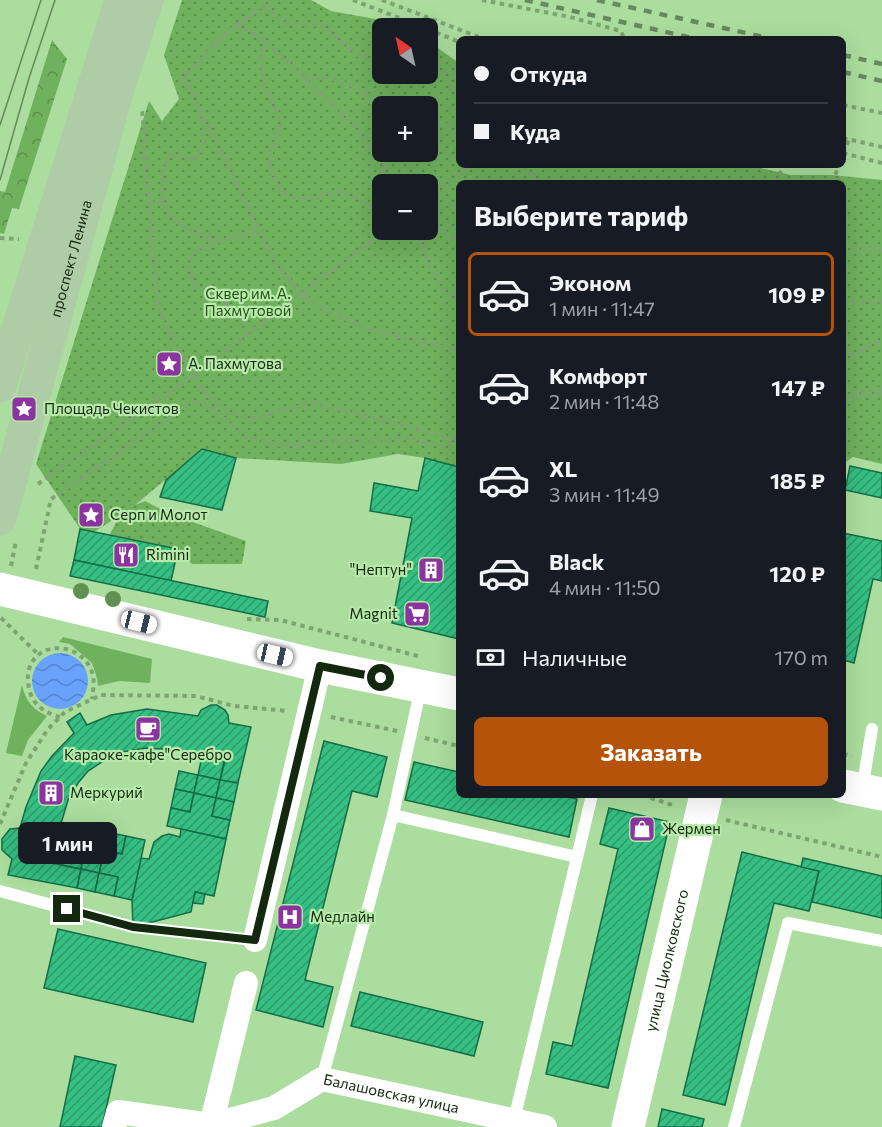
<!DOCTYPE html>
<html lang="ru">
<head>
<meta charset="utf-8">
<style>
  body { margin:0; font-family:Commissioner,sans-serif; background:#20242c; color:#f1f3f6; height:100vh; display:flex; flex-direction:column; font-size:22px; white-space:nowrap }
  * { box-sizing:border-box; margin:0 }
  p { font-size:20px; color:#9ea1a6 }
  .icon { flex:none; width:33px; height:33px; fill:none; stroke:currentColor; stroke-width:2; stroke-linecap:round; stroke-linejoin:round }
  .map { position:relative; flex:1; overflow:hidden }
  .details { position:absolute; left:456px; top:180px; width:390px; height:618px; display:flex; flex-direction:column; background:#171b24; border-radius:9px; box-shadow:0 6px 24px #0002 }
  .details>* { flex:none }
  .top-card { position:absolute; left:456px; top:36px; width:390px; height:132px; border-radius:9px; box-shadow:0 6px 24px #0002; display:grid; align-content:center; height:132px; padding:0 18px; background:#171b24 }
  .needle { width:39px; rotate:326deg }
  .tools { position:absolute; left:372px; top:18px; display:grid; gap:12px }
  .tools a { display:grid; place-items:center; width:66px; height:66px; border-radius:9px; background:#171b24; box-shadow:0 6px 24px #0002; font-size:30px }
  .end { position:absolute; width:27px; height:27px; margin:-14px; border:8px solid #14280f; background:#fff; box-shadow:0 0 0 3px #fff }
  .from { border-radius:50% }
  .bubble { position:absolute; height:42px; border-radius:9px; background:#171b24; box-shadow:0 6px 24px #0002; font-size:20px; font-weight:700; line-height:42px; text-align:center }
  .car { position:absolute; width:18px; height:36px; margin:-18px -9px; border-radius:8px; box-shadow:0 0 4px 2px #0007; background:linear-gradient(#fff 24%,#345 0 40%,#fff 0 76%,#345 0 86%,#fff 0) }
  .top-card b { display:flex; align-items:center; gap:21px; height:57px; font-size:22px }
  .top-card b+b { border-top:2px solid #363941 }
  .top-card i { width:15px; height:15px; background:#f1f3f6 }
  ul { padding:0; list-style:none }
  li { display:flex; align-items:center; gap:18px; height:84px; margin:0 12px 9px; padding:0 6px; border:3px solid transparent; border-radius:9px }
  li div { flex:1 }
  li b { display:block; font-size:22px }
  li em { font-style:normal; font-weight:700 }
  li.selected { border-color:#b45309 }
  li>.icon { width:54px; height:54px; stroke-width:1.5 }
  h2 { padding:0 18px; font-size:27px; line-height:72px }
  .pay { display:flex; align-items:center; gap:15px; height:66px; padding:0 18px; font-size:22px }
  .pay p { margin-inline-start:auto }
  .primary-button { display:flex; gap:12px; margin-top:auto; padding:12px 18px }
  .primary-button a { flex:1; height:69px; border-radius:9px; background:#b45309; color:#fff; font-size:24px; font-weight:700; line-height:69px; text-align:center }
  .map>svg:first-child { display:block }
</style>
</head>
<body>
<div class="map">
<svg width="882" height="1127" viewBox="0 0 882 1127">
  <defs>
    <pattern id="forest-crowns" width="20" height="18" patternUnits="userSpaceOnUse" patternTransform="scale(1.5)"><rect width="20" height="18" fill="#70b15e"/><path d="M2 6a3 3 0 1 1 6 0M12 15a3 3 0 1 1 6 0" fill="none" stroke="#5b904c"/></pattern>
    <pattern id="park-dots" width="8" height="8" patternUnits="userSpaceOnUse" patternTransform="scale(1.5)"><rect width="8" height="8" fill="#70b15e"/><path d="M2 2h.1M6 6h.1" fill="none" stroke="#5b904c" stroke-width="1.8" stroke-linecap="round"/></pattern>
    <pattern id="water-waves" width="16" height="10" patternUnits="userSpaceOnUse" patternTransform="scale(1.5)"><rect width="16" height="10" fill="#68a2fd"/><path d="M0 5q4-4 8 0t8 0" fill="none" stroke="#5484cb"/></pattern>
    <pattern id="building-hatch" width="6" height="6" patternUnits="userSpaceOnUse" patternTransform="scale(1.5)"><rect width="6" height="6" fill="#35bf82"/><path d="M-1 1l2-2M0 6l6-6M5 7l2-2" fill="none" stroke="#2c9b69"/></pattern>
  </defs>
  <rect width="100%" height="100%" fill="#abdd9e"/>
  <g fill="#70b15e">
    <path d="M63 637 152 659 150 683 119 681 98 686 97 678 92 663 70 644 59 642Z"/>
    <path d="M22 685C25 700 33 710 47 716L28 740 22 756 6 753Z"/>
  </g>
  <path fill="url(#forest-crowns)" d="M52 40 67 59 19 209 12 208 4 234 0 233V191L5 192Z"/>
  <path fill="url(#park-dots)" fill-rule="evenodd" d="M182 0H311L331 11 381 20 406 28H382V74H428V41L459 63V165H747L791 175H832L882 180V464L853 457 843 464V183H459V467L425 458 398 454 341 464 236 458 202 449 135 505 145 501 170 514 246 541 242 564H192L178 549 109 536 120 515 94 532 81 530 36 464 149 101 162 121 179 99 164 55ZM382 106H428V152H382ZM382 184H428V230H382Z"/>
  <circle fill="url(#water-waves)" cx="60" cy="681" r="28"/>
  <g fill="url(#building-hatch)" stroke="#156c47" stroke-width="1.5">
    <path d="M202 449 236 458 222 510 160 497 166 480Z"/>
    <path d="M425 458 459 467V639L392 623 412 518 370 511 374 483 418 491Z"/>
    <path d="M850 466 882 473V498L845 490Z"/>
    <path d="M80 529 178 549 171 581 74 560Z"/>
    <path d="M843 533 882 541V581L873 579 854 663 843 660Z"/>
    <path d="M74 560 268 601 265 617 70 576Z"/>
    <path d="M211 705H217L225 710 228 715 229 723 251 727 238 783 220 780 225 761 177 750 146 748 122 752 111 756 88 771 78 783 68 800 57 837 51 863 81 869 77 888 8 875 12 859 2 850V839L10 829 20 828 26 807 41 771 52 756 74 733 67 722 80 713 87 725 111 715 147 709 198 716 201 710Z"/>
    <path d="M324 741 387 757 377 797 352 791 305 980 333 987 323 1027 256 1010Z"/>
    <path d="M202 756 224 761 220 780 198 775Z"/>
    <path d="M414 762 459 772V795H558L577 799 569 837 405 800Z"/>
    <path d="M179 771 198 775 194 793 175 789Z"/>
    <path d="M198 775 220 780 216 798 194 793Z"/>
    <path d="M220 780 238 783 234 802 216 798Z"/>
    <path d="M175 789 194 793 190 812 171 808Z"/>
    <path d="M194 793 216 798 212 816 230 820 226 839 167 826 171 808 190 812Z"/>
    <path d="M216 798 234 802 230 820 212 816Z"/>
    <path d="M609 808 670 822 608 1088 546 1074 553 1042 572 1046 618 849 600 844Z"/>
    <path d="M90 828 108 832 104 850 86 847Z"/>
    <path d="M181 829 226 839 214 896 195 892 191 912 133 927 132 900 141 858 149 859 154 842 162 836 169 834 180 837Z"/>
    <path d="M108 832 126 836 122 854 104 850Z"/>
    <path d="M126 836 145 840 132 900 114 896 118 877 99 873 104 850 122 854Z"/>
    <path d="M67 843 86 847 81 869 62 865Z"/>
    <path d="M86 847 104 850 99 873 81 869Z"/>
    <path d="M742 852 819 871 809 911 774 903 725 1105 683 1095Z"/>
    <path d="M803 858 882 876V918L812 902 819 871 801 867Z"/>
    <path d="M81 869 99 873 95 892 77 888Z"/>
    <path d="M99 873 118 877 114 896 95 892Z"/>
    <path d="M195 892 205 894 203 904 193 903Z"/>
    <path d="M58 929 206 963 193 1022 44 988Z"/>
    <path d="M360 992 483 1022 474 1056 351 1026Z"/>
    <path d="M75 1056 116 1065 102 1127H60Z"/>
    <path d="M662 1109 704 1119 702 1127H658Z"/>
  </g>
  <g fill="none" stroke-linecap="round" stroke-linejoin="round">
    <g stroke="#7da572" stroke-width="4" stroke-dasharray="4.5 4.5" stroke-linecap="butt">
      <path d="M271 0 225 34 184 77 277 265 302 294 322 308 368 329 459 351"/>
      <path d="M353 0 425 28"/>
      <path d="M382 0 484 39"/>
      <path d="M482 0 570 17 621 31 624 39"/>
      <path d="M264 5 277 17 291 24 322 25 357 55 382 61"/>
      <path d="M236 25 262 38 357 128 394 184"/>
      <path d="M428 29 459 42"/>
      <path d="M262 38C262 53 261 69 265 84 269 98 278 108 280 123 281 132 273 143 271 153 267 178 282 199 309 198 319 197 330 193 340 192 355 192 367 209 382 209"/>
      <path d="M428 60 444 71 454 94 459 98"/>
      <path d="M305 79C340 73 357 88 385 106"/>
      <path d="M843 105 882 113"/>
      <path d="M200 113C203 132 209 149 191 161L183 157 171 155C159 173 158 199 172 218 181 229 209 237 224 240"/>
      <path d="M428 124 459 125"/>
      <path d="M843 138 882 147"/>
      <path d="M843 153 882 163"/>
      <path d="M843 153 849 139"/>
      <path d="M524 165 539 183"/>
      <path d="M775 183 784 165"/>
      <path d="M832 183 839 165"/>
      <path d="M428 198 472 165"/>
      <path d="M149 201 164 202"/>
      <path d="M428 221 459 242"/>
      <path d="M386 230 194 375 208 396 227 411 251 419 314 403 459 440"/>
      <path d="M418 230 430 268 443 289 459 301"/>
      <path d="M0 238 19 239"/>
      <path d="M843 250H882"/>
      <path d="M843 303 882 301"/>
      <path d="M248 334 235 312 215 294 195 283 188 268 192 253 206 245 260 230"/>
      <path d="M457 351 459 342"/>
      <path d="M843 359 851 357 882 338"/>
      <path d="M843 396 882 388"/>
      <path d="M843 401 882 394"/>
      <path d="M38 484 194 375C178 350 166 328 157 300L142 108"/>
      <path d="M11 566 16 541"/>
      <path d="M36 569 51 499 187 406 195 402 207 404 246 437 281 445 412 438 445 447 459 440"/>
      <path d="M1 618 39 655"/>
      <path d="M247 619 280 620 418 656"/>
      <path d="M60 717C46 713 34 706 30 692 16 642 78 634 92 672 95 680 93 691 92 699"/>
      <path d="M331 717 397 731"/>
      <path d="M425 738 459 746"/>
      <path d="M843 754 852 756"/>
      <path d="M642 795 675 806"/>
      <path d="M726 820 882 857"/>
      <path d="M0 824 26 763 48 729 65 712 101 695 196 696 234 706 288 711"/>
    </g>
    <g stroke="#fff" stroke-width="12">
      <path d="M862 790 872 729"/>
      <path d="M393 815 577 857"/>
      <path d="M0 891 133 927 255 940"/>
      <path d="M322 1079 393 815 421 687"/>
      <path d="M514 1120 592 795"/>
      <path d="M734 1127 788 923 882 941"/>
    </g>
    <g stroke="#fff" stroke-width="24">
      <path d="M255 940 320 666"/>
      <path id="s1" d="M211 1125 274 1108 322 1079 545 1127"/>
      <path d="M114 1127 118 1112 211 1125 246 983"/>
    </g>
    <g stroke="#fff" stroke-width="33">
      <path d="M0 589 320 666 459 694"/>
      <path d="M843 786 882 794"/>
      <path id="s2" d="M628 1127 706 795"/>
    </g>
    <g stroke="#aecda6" stroke-width="33">
      <path d="M0 386 121 0"/>
      <path id="s3" d="M0 519 117 92 147 0"/>
    </g>
    <g stroke="#658a5c" stroke-width="1.5">
      <path d="M0 125 41 0"/>
      <path d="M0 180 29 78 55 0"/>
    </g>
    <g stroke="#658a5c" stroke-width="4.5" stroke-dasharray="8 8" stroke-linecap="butt">
      <path d="M525 0 697 39"/>
      <path d="M597 0 773 39"/>
      <path d="M843 55 882 64"/>
      <path d="M843 72 882 81"/>
    </g>
  </g>
  <g fill="#609152">
    <circle cx="81" cy="591" r="8"/>
    <circle cx="113" cy="599" r="8"/>
  </g>
  <g fill="none" stroke-linecap="round" stroke-linejoin="round">
    <path stroke="#14280f" stroke-width="8" d="M67 909 133 927 255 940 320 666 381 678"/>
  </g>
  <defs>
    <symbol id="sight-square" viewBox="-11 -11 22 22"><rect x="-9" y="-9" width="18" height="18" rx="4" fill="#8b34a0" stroke="#b7eaaa"/><path d="M0-6L1.8-2.2L6-1.7L2.9 1.2L3.7 5.4L0 3.3L-3.7 5.4L-2.9 1.2L-6-1.7L-1.8-2.2Z" fill="#fff"/></symbol>
    <symbol id="restaurant-square" viewBox="-11 -11 22 22"><rect x="-9" y="-9" width="18" height="18" rx="4" fill="#8b34a0" stroke="#b7eaaa"/><path d="M-5-6h1v4h1v-4h1v4h1v-4h1v5L-1.5 .5V6h-2V.5L-5-1ZM5-6V6H3V1.5H1.5Q1.5-4 5-6Z" fill="#fff"/></symbol>
    <symbol id="building-square" viewBox="-11 -11 22 22"><rect x="-9" y="-9" width="18" height="18" rx="4" fill="#8b34a0" stroke="#b7eaaa"/><path d="M-4-6H4V6H1V3H-1V6H-4ZM-2.5-4.3h1.7v1.8h-1.7ZM.8-4.3h1.7v1.8H.8ZM-2.5-1h1.7V.8h-1.7ZM.8-1h1.7V.8H.8Z" fill="#fff"/></symbol>
    <symbol id="supermarket-square" viewBox="-11 -11 22 22"><rect x="-9" y="-9" width="18" height="18" rx="4" fill="#8b34a0" stroke="#b7eaaa"/><path d="M-6-5.5h2.5l.6 2H6L4.5 2H-2.5L-4.4-4H-6ZM-1.5 3.2a1.3 1.3 0 1 0 .1 0ZM3 3.2a1.3 1.3 0 1 0 .1 0Z" fill="#fff"/></symbol>
    <symbol id="cafe-square" viewBox="-11 -11 22 22"><rect x="-9" y="-9" width="18" height="18" rx="4" fill="#8b34a0" stroke="#b7eaaa"/><path d="M-5.5-4.5H6V0H3Q3 3.5 0 3.5H-2.5Q-5.5 3.5-5.5 0ZM3-3.2v2h1.7v-2ZM-6 4.5H4V6H-6Z" fill="#fff"/></symbol>
    <symbol id="shop-square" viewBox="-11 -11 22 22"><rect x="-9" y="-9" width="18" height="18" rx="4" fill="#8b34a0" stroke="#b7eaaa"/><path d="M-5-2.5h2.3a2.7 3.5 0 0 1 5.4 0H5L5.5 6h-11ZM-1.5-2.5h3a1.5 2.3 0 0 0-3 0Z" fill="#fff"/></symbol>
    <symbol id="hospital-square" viewBox="-11 -11 22 22"><rect x="-9" y="-9" width="18" height="18" rx="4" fill="#8b34a0" stroke="#b7eaaa"/><path d="M-5-5h3v3.5h4V-5h3V5h-3V1.5h-4V5h-3Z" fill="#fff"/></symbol>
  </defs>
  <g fill-rule="evenodd">
    <use href="#sight-square" x="154" y="349" width="30" height="30"/>
    <use href="#sight-square" x="9" y="394" width="30" height="30"/>
    <use href="#sight-square" x="76" y="500" width="30" height="30"/>
    <use href="#restaurant-square" x="111" y="540" width="30" height="30"/>
    <use href="#building-square" x="416" y="555" width="30" height="30"/>
    <use href="#supermarket-square" x="402" y="599" width="30" height="30"/>
    <use href="#cafe-square" x="133" y="714" width="30" height="30"/>
    <use href="#building-square" x="36" y="778" width="30" height="30"/>
    <use href="#shop-square" x="627" y="814" width="30" height="30"/>
    <use href="#hospital-square" x="275" y="902" width="30" height="30"/>
  </g>
  <g text-anchor="middle" stroke-width="4.5" stroke-linejoin="round" paint-order="stroke">
    <g font-size="15" fill="#14280f" stroke="#b7eaaa">
      <text dy="5" stroke="none"><textPath href="#s3" startOffset="270">проспект Ленина</textPath></text>
      <text dy="5" stroke="none"><textPath href="#s2" startOffset="171">улица Циолковского</textPath></text>
      <text dy="5" stroke="none"><textPath href="#s1" startOffset="192">Балашовская улица</textPath></text>
    </g>
    <g font-size="15" fill="#235314" stroke="#b7eaaa">
      <text x="248" y="299">Сквер им. А.<tspan x="248" dy="17">Пахмутовой</tspan></text>
    </g>
    <g font-size="15" fill="#14280f" stroke="#b7eaaa" text-anchor="start">
      <text x="188" y="369">А. Пахмутова</text>
      <text x="44" y="414">Площадь Чекистов</text>
      <text x="110" y="520">Серп и Молот</text>
      <text x="146" y="560">Rimini</text>
      <text x="412" y="575" text-anchor="end">"Нептун"</text>
      <text x="398" y="619" text-anchor="end">Magnit</text>
      <text x="148" y="760" text-anchor="middle">Караоке-кафе"Серебро</text>
      <text x="70" y="798">Меркурий</text>
      <text x="662" y="834">Жермен</text>
      <text x="310" y="922">Медлайн</text>
    </g>
  </g>
</svg>
<div class="tools">
<a><svg class="needle" viewBox="-14 -14 28 28"><path d="M0-13l5 13h-10z" fill="#e53935"/><path d="M0 13l5-13h-10z" fill="#9ea1a6"/></svg></a>
<a>+</a>
<a>−</a>
</div>
<i class="end from" style="left:381px;top:678px"></i>
<i class="end" style="left:67px;top:909px"></i>
<div class="bubble" style="left:18px;top:822px;width:99px">1 мин</div>
<i class="car" style="left:139px;top:622px;rotate:104deg"></i>
<i class="car" style="left:275px;top:655px;rotate:103deg"></i>
<div class="top-card">
<b><i class="from"></i>Откуда</b>
<b><i></i>Куда</b>
</div>
<section class="details">
<h2>Выберите тариф</h2>
<ul>
<li class="selected"><svg class="icon" aria-label="car" viewBox="0 0 24 24"><path d="M5 17H2v-5l4-1 3-4h7l3 4 3 1v5h-3M9 17h6M6 11h13"/><circle cx="7" cy="17" r="2"/><circle cx="17" cy="17" r="2"/></svg><div><b>Эконом</b><p>1 мин · 11:47</p></div><em>109 ₽</em></li>
<li><svg class="icon" aria-label="car" viewBox="0 0 24 24"><path d="M5 17H2v-5l4-1 3-4h7l3 4 3 1v5h-3M9 17h6M6 11h13"/><circle cx="7" cy="17" r="2"/><circle cx="17" cy="17" r="2"/></svg><div><b>Комфорт</b><p>2 мин · 11:48</p></div><em>147 ₽</em></li>
<li><svg class="icon" aria-label="car" viewBox="0 0 24 24"><path d="M5 17H2v-5l4-1 3-4h7l3 4 3 1v5h-3M9 17h6M6 11h13"/><circle cx="7" cy="17" r="2"/><circle cx="17" cy="17" r="2"/></svg><div><b>XL</b><p>3 мин · 11:49</p></div><em>185 ₽</em></li>
<li><svg class="icon" aria-label="car" viewBox="0 0 24 24"><path d="M5 17H2v-5l4-1 3-4h7l3 4 3 1v5h-3M9 17h6M6 11h13"/><circle cx="7" cy="17" r="2"/><circle cx="17" cy="17" r="2"/></svg><div><b>Black</b><p>4 мин · 11:50</p></div><em>120 ₽</em></li>
</ul>
<div class="pay"><svg class="icon" aria-label="cash" viewBox="0 0 24 24"><path d="M3 7h18v10H3z"/><circle cx="12" cy="12" r="2"/></svg>Наличные<p>170 m</p></div>
<div class="primary-button"><a>Заказать</a></div>
</section>
</div>
</body>
</html>
